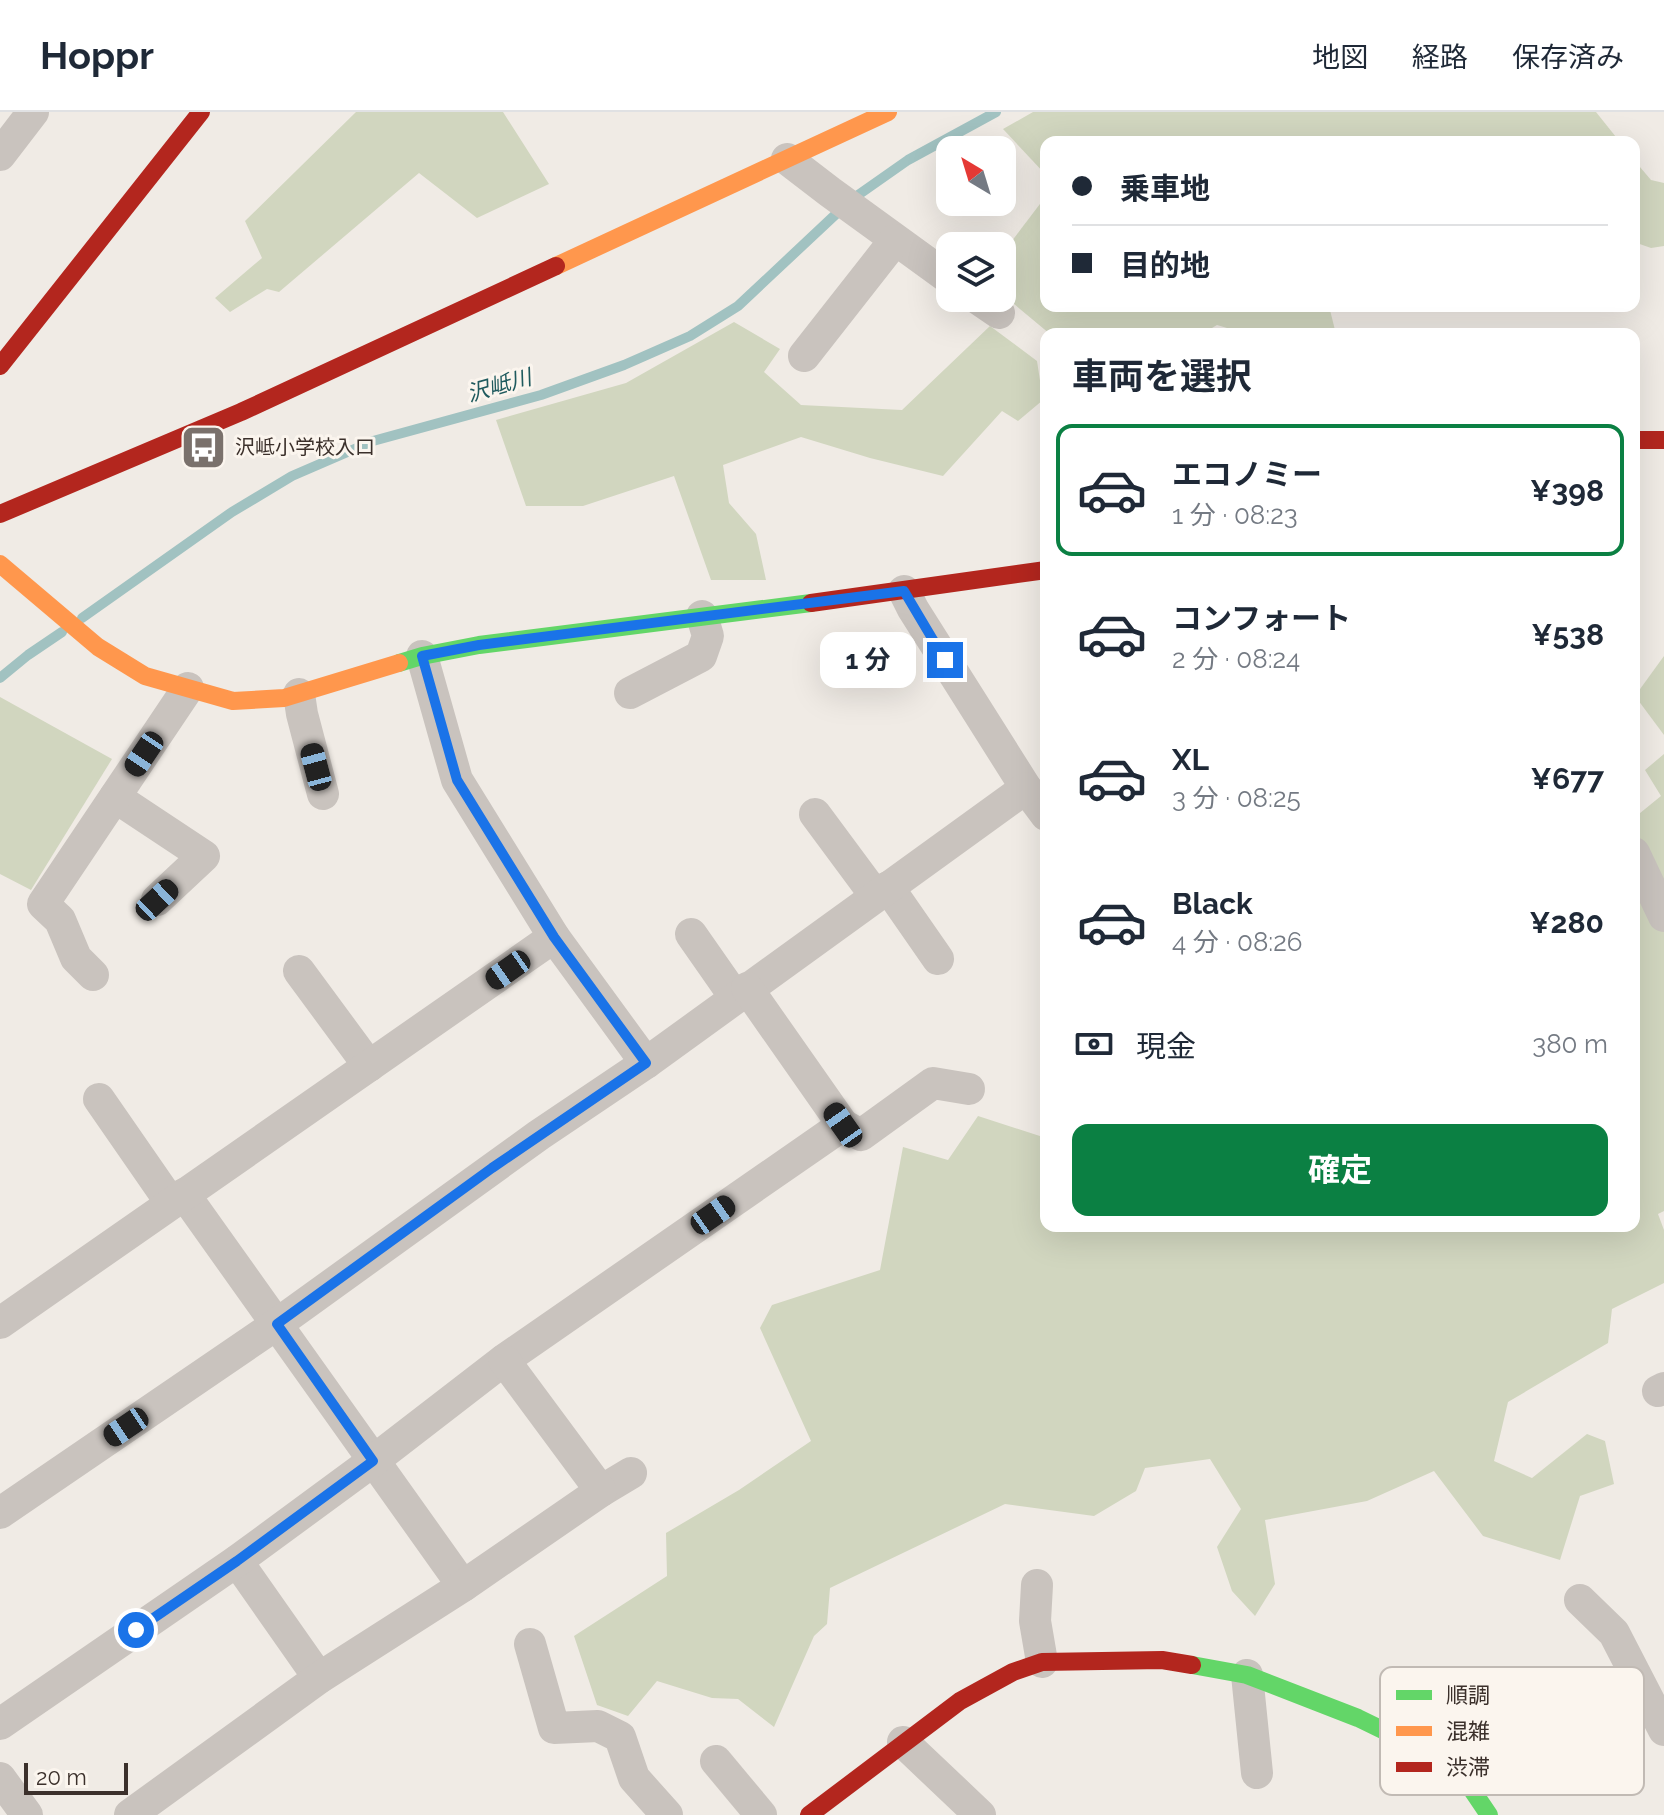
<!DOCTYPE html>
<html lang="ja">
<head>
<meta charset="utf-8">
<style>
  body { margin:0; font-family:Raleway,"Noto Sans JP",sans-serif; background:#f6f6f7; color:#1f2937; height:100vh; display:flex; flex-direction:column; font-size:30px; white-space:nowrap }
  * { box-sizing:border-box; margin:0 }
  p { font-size:26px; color:#747a83 }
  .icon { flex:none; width:44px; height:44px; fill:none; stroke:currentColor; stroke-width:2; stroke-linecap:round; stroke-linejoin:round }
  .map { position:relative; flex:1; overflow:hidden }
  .panel { position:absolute; left:1040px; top:216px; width:600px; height:904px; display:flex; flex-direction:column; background:#fff; border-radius:16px; box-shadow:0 8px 32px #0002 }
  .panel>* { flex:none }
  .banner { position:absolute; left:1040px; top:24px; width:600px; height:176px; border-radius:16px; box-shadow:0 8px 32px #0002; display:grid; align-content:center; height:176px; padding:0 32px; background:#fff }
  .needle { width:52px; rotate:322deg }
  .buttons { position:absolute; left:936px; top:24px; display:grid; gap:16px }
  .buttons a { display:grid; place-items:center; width:80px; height:80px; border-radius:16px; background:#fff; box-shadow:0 8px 32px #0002; font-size:40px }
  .scale { position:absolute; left:24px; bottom:20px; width:104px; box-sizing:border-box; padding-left:8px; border:4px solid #3b302b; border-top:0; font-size:22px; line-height:28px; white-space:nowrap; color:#3b302b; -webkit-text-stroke:6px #fbf5ee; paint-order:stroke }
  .end { position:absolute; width:36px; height:36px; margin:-18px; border:10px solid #1a73e8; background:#fff; box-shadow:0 0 0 4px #fff }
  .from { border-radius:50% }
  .bubble { position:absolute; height:56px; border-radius:16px; background:#fff; box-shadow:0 8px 32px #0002; font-size:26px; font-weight:700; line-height:56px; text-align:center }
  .car { position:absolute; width:24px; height:48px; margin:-24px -12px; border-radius:10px; box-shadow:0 0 6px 2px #0007; background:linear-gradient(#222 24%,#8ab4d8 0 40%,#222 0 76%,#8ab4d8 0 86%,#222 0) }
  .banner b { display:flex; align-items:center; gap:28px; height:76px; font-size:30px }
  .banner b+b { border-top:2px solid #e0e1e3 }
  .banner i { width:20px; height:20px; background:#1f2937 }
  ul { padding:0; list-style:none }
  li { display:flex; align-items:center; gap:24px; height:132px; margin:0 16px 12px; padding:0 16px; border:4px solid transparent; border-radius:16px }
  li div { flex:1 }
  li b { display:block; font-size:30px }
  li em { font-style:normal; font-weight:700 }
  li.active { border-color:#0b8043 }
  li>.icon { width:72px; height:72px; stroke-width:1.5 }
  h2 { padding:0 32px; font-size:36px; line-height:96px }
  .pay { display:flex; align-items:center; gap:20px; height:88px; padding:0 32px; font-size:30px }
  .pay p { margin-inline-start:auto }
  .action { display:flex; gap:16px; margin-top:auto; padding:16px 32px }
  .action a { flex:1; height:92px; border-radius:16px; background:#0b8043; color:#fff; font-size:32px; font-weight:700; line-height:92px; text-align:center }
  header { display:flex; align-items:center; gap:48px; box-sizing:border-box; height:112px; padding:0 40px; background:#fff; border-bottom:2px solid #e0e1e3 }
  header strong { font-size:38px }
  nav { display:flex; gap:44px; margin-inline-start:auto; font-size:28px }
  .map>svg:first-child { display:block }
</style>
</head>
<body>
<header>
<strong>Hoppr</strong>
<nav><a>地図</a><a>経路</a><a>保存済み</a></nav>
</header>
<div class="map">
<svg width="1664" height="1703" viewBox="0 0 1664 1703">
  <rect width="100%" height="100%" fill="#f0ebe5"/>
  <g fill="#d1d6bf">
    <path d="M356 0H503L549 72 477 106 419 61 279 180 267 177 230 200 215 186 262 146 245 109Z"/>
    <path d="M1033 0H1596L1620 30H1046V63L1003 17Z"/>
    <path d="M1634 48 1651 68 1664 71V134L1651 136 1634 130Z"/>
    <path d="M1046 84V194H1329L1336 222H1247L1217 213 1202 222H1050L1002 182V142Z"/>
    <path d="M734 210 780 237 764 260 801 293 902 298 990 214 1037 249 1043 288 1018 309 1002 299 943 364 870 346 801 325 723 353 729 391 756 422 766 468H711L674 364 583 394H526L496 308 626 271Z"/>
    <path d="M1664 544V623L1635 584Z"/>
    <path d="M0 585 112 647 31 778 0 762Z"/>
    <path d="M1664 642V790L1634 726V706L1661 684 1645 658Z"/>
    <path d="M1634 761 1664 816V1099L1658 1102 1664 1118V1171L1612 1197 1608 1231 1508 1290 1494 1349 1532 1366 1587 1322 1605 1329 1614 1372 1580 1384 1560 1448 1483 1424 1434 1359 1367 1389 1265 1408 1275 1472 1255 1504 1232 1479 1217 1435 1241 1397 1210 1347 1145 1356 1136 1379 1094 1404 1005 1392 830 1476 827 1512 814 1524 774 1615 738 1587 712 1586 657 1569 628 1604 597 1593 574 1524 667 1464 666 1421 739 1378 811 1329 760 1216 772 1193 880 1158 903 1035 948 1048 978 1004 1046 1026V1114H1634Z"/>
  </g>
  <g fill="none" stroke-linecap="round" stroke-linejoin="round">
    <g stroke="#a1c2c1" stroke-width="10">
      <path d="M82 506 232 400 292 364 373 329 541 283 624 253 690 224 738 194 851 88 908 48 996 0"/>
      <path d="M0 566 28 543 62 520"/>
    </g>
    <g stroke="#c9c3be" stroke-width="32">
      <path d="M0 43 33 0"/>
      <path d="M787 47 830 80 950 167"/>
      <path d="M977 186 999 201"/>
      <path d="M804 244 895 128"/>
      <path d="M904 479 913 497 1026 676 1046 703"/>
      <path d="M422 544 457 668 554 825 646 951"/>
      <path d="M630 581 701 544 708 524 702 504"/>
      <path d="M299 582 302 602 323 682"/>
      <path d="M115 685 204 744 157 788"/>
      <path d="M815 702 875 783"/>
      <path d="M1634 741 1664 804"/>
      <path d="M888 775 938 847"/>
      <path d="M691 822 735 885"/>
      <path d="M299 859 369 954"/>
      <path d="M93 863 76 846 60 808 43 792 188 576"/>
      <path d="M99 987 171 1091"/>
      <path d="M843 1013 861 1023 933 971 969 977"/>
      <path d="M184 1082 463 1474"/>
      <path d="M0 1211 554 825"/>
      <path d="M1658 1279 1664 1276"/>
      <path d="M601 1379 631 1361"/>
      <path d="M0 1401 277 1212 539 1023 646 951 1026 676"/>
      <path d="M237 1449 319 1566"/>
      <path d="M1037 1473 1035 1509 1042 1550"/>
      <path d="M1580 1488 1614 1521 1664 1618"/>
      <path d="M530 1532 554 1616 598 1614 620 1625 634 1666 667 1703"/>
      <path d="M1247 1563 1257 1661"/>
      <path d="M0 1612 237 1449 373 1349 504 1248 843 1013 747 876"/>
      <path d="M903 1630 980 1703"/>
      <path d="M716 1649 761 1703"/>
      <path d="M0 1666 27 1703"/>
      <path d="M130 1703 319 1566 463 1474 601 1379 504 1248"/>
    </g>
    <g stroke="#63d668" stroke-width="18">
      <path d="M399 551 422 544 479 533 811 491"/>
      <path d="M1192 1553 1247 1563 1358 1606 1432 1642 1466 1669 1489 1703"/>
    </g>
    <g stroke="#ff974d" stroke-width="18">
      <path d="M556 154 888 0"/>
      <path d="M0 452 98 535 145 564 233 589 284 586 399 551"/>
    </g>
    <g stroke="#b3261e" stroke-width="18">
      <path d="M0 254 201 0"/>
      <path d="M1634 328H1664"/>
      <path d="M0 402 241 300 556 154"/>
      <path d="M811 491 1046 458"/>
      <path d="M809 1703 960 1589 1013 1560 1042 1550 1162 1548 1192 1553"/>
    </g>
  </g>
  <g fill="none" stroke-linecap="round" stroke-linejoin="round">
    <path stroke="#1a73e8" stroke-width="10" d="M136 1518 237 1449 373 1349 277 1212 492 1056 646 951 554 825 457 668 422 544 479 533 904 479 945 548"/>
  </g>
  <defs>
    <symbol id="bus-square" viewBox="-11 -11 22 22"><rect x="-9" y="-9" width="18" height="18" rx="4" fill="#7a716c" stroke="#fbf5ee"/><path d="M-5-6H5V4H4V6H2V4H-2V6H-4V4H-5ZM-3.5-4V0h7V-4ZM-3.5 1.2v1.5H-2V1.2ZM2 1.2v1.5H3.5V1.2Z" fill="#fff"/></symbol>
  </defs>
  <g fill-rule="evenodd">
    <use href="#bus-square" x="178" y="310" width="51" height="51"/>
  </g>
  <g text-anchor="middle" stroke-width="6" stroke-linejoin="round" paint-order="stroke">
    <g font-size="20" fill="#3b302b" stroke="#fbf5ee" text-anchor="start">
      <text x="235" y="342">沢岻小学校入口</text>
    </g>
    <g font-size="22" font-style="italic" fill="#1f5a5e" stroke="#fbf5ee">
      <text transform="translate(499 273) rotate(-16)" y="8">沢岻川</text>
    </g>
  </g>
  <rect x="1380" y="1555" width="264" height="128" rx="12" fill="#fbf5ee" stroke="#c1bab4" stroke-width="2"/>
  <rect x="1396" y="1578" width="36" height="10" fill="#63d668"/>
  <rect x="1396" y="1614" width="36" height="10" fill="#ff974d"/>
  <rect x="1396" y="1650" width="36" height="10" fill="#b3261e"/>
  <g font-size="22" fill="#3b302b">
    <text x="1446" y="1591">順調</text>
    <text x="1446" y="1627">混雑</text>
    <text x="1446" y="1663">渋滞</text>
  </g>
</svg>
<div class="buttons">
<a><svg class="needle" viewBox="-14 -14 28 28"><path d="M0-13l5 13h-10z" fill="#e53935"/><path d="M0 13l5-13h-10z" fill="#747a83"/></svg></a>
<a><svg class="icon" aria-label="layers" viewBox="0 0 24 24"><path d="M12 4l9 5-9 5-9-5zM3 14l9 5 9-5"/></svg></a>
</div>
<div class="scale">20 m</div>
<i class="end from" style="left:136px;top:1518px"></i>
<i class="end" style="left:945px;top:548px"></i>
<div class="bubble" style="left:820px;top:520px;width:96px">1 分</div>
<i class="car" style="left:144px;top:642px;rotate:214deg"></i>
<i class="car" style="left:316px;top:655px;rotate:345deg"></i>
<i class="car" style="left:157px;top:788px;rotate:47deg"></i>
<i class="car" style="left:508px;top:858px;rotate:235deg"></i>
<i class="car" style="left:843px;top:1013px;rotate:325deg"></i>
<i class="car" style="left:713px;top:1103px;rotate:55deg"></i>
<i class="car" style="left:126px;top:1315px;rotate:236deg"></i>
<div class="banner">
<b><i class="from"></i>乗車地</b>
<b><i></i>目的地</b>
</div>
<section class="panel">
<h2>車両を選択</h2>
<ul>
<li class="active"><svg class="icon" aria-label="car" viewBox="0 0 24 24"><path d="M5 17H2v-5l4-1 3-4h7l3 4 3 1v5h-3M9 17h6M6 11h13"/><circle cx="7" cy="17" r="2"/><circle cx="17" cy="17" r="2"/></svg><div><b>エコノミー</b><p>1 分 · 08:23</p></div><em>¥398</em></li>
<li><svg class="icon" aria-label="car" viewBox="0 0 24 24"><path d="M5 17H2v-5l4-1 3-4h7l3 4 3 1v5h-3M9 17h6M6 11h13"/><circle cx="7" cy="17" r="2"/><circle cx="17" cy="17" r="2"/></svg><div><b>コンフォート</b><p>2 分 · 08:24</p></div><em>¥538</em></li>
<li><svg class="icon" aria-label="car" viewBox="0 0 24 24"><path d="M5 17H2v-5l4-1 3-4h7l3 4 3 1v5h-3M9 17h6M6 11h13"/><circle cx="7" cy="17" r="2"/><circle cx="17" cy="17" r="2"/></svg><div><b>XL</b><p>3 分 · 08:25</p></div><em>¥677</em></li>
<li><svg class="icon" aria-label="car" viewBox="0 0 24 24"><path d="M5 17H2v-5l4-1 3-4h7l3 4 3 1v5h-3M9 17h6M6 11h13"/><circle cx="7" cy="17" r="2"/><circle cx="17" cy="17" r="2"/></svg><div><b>Black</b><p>4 分 · 08:26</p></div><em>¥280</em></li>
</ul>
<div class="pay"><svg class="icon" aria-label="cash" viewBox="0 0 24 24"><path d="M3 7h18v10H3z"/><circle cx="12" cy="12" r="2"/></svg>現金<p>380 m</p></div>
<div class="action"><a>確定</a></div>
</section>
</div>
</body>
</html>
